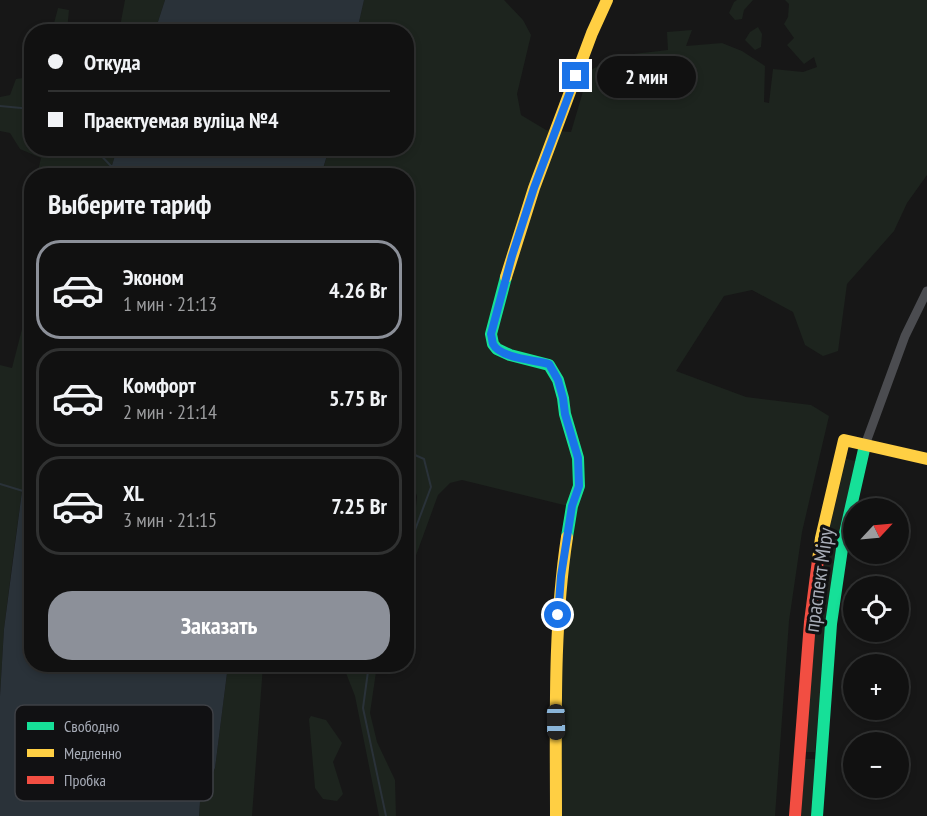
<!DOCTYPE html>
<html lang="ru">
<head>
<meta charset="utf-8">
<style>
  body { margin:0; font-family:"PT Sans Narrow",sans-serif; background:#1a1a1a; color:#f1f3f6; height:100vh; display:flex; flex-direction:column; font-size:22px; white-space:nowrap }
  * { box-sizing:border-box; margin:0 }
  p { font-size:20px; color:#9c9d9f }
  .icon { flex:none; width:33px; height:33px; fill:none; stroke:currentColor; stroke-width:2; stroke-linecap:round; stroke-linejoin:round }
  .map { position:relative; flex:1; overflow:hidden }
  .sheet { position:absolute; left:24px; top:168px; width:390px; height:504px; display:flex; flex-direction:column; background:#111; border-radius:24px; box-shadow:0 3px 9px #0003,0 0 0 2px #303131 }
  .sheet>* { flex:none }
  .hud { position:absolute; left:24px; top:24px; width:390px; height:132px; border-radius:24px; box-shadow:0 3px 9px #0003,0 0 0 2px #303131; display:grid; align-content:center; height:132px; padding:0 24px; background:#111 }
  .needle { width:39px; rotate:64deg }
  .tools { position:absolute; left:843px; top:498px; display:grid; gap:12px }
  .tools a { display:grid; place-items:center; width:66px; height:66px; border-radius:50%; background:#111; box-shadow:0 3px 9px #0003,0 0 0 2px #303131; font-size:30px }
  .end { position:absolute; width:27px; height:27px; margin:-14px; border:8px solid #1a73e8; background:#fff; box-shadow:0 0 0 3px #fff }
  .from { border-radius:50% }
  .bubble { position:absolute; height:42px; border-radius:21px; background:#111; box-shadow:0 3px 9px #0003,0 0 0 2px #303131; font-size:20px; font-weight:800; line-height:42px; text-align:center }
  .car { position:absolute; width:18px; height:36px; margin:-18px -9px; border-radius:8px; box-shadow:0 0 4px 2px #0007; background:linear-gradient(#222 24%,#8ab4d8 0 40%,#222 0 76%,#8ab4d8 0 86%,#222 0) }
  .hud b { display:flex; align-items:center; gap:21px; height:57px; font-size:22px }
  .hud b+b { border-top:2px solid #303131 }
  .hud i { width:15px; height:15px; background:#f1f3f6 }
  ul { padding:0; list-style:none }
  li { display:flex; align-items:center; gap:18px; height:99px; margin:0 12px 9px; padding:0 12px; border:3px solid #303131; border-radius:24px }
  li div { flex:1 }
  li b { display:block; font-size:22px }
  li em { font-style:normal; font-weight:800 }
  li.current { border-color:#8c9099 }
  li>.icon { width:54px; height:54px; stroke-width:1.5 }
  h2 { padding:0 24px; font-size:27px; line-height:72px }
  .button { display:flex; gap:12px; margin-top:auto; padding:12px 24px }
  .button a { flex:1; height:69px; border-radius:24px; background:#8c9099; color:#fff; font-size:24px; font-weight:800; line-height:69px; text-align:center }
  .map>svg:first-child { display:block }
</style>
</head>
<body>
<div class="map">
<svg width="927" height="816" viewBox="0 0 927 816">
  <rect width="100%" height="100%" fill="#171717"/>
  <g fill="#1d241e">
    <path d="M125 0H165L155 31 119 32Z"/>
    <path d="M364 0H504L523 20 531 35 517 94 521 115 546 130 571 132 589 71 616 56 668 50 667 32 692 30 686 46 722 43 742 51 765 66 764 102 769 103 773 69 803 72 817 67 814 57 804 64 787 45 794 38 784 24 788 17 789 4 785 0H927V175L907 203 894 231 847 284 838 351 823 356 805 345 793 312 752 290 724 296 676 371 746 397 811 405 829 416 802 532 789 621 775 816H552L568 506 462 480 450 483 438 495 407 580V533L416 507 417 496 406 469V176H321L329 149 406 148V32L357 31Z"/>
    <path d="M737 0H753L744 10 742 19 735 20 729 13 734 2Z"/>
    <path d="M58 8 69 10 67 31H52Z"/>
    <path d="M758 27 762 34 761 47 755 50 745 40 750 32Z"/>
    <path d="M31 77 32 148 117 149 109 175H37L41 158 20 149 10 133 0 131V97L10 95 16 79Z"/>
    <path d="M31 199V239L23 236Z"/>
    <path d="M31 294V455L22 491 12 565 4 629 0 696V365L12 368Z"/>
    <path d="M846 459 856 461 837 541 826 624 815 752H805L815 623 827 539Z"/>
    <path d="M353 664 377 665 370 713 377 742 395 780 396 816H379L355 696 346 673Z"/>
    <path d="M228 665H263L252 816H199L200 802 215 768Z"/>
    <path d="M311 716 326 720 342 743 333 762 343 794 337 801 323 799 315 788 309 719Z"/>
    <path d="M805 759H815L811 816H801Z"/>
  </g>
  <g fill="#2a3239">
    <path d="M165 0H364L357 31H155Z"/>
    <path d="M117 149V148L329 149 321 175H109Z"/>
    <path d="M31 455 32 664 228 665 215 768 200 802 199 816H0V696L4 629 22 491Z"/>
  </g>
  <g fill="none" stroke-linecap="round" stroke-linejoin="round">
    <g stroke="#2a3239" stroke-width="2">
      <path d="M0 106 32 109"/>
      <path d="M94 148 111 166H114"/>
      <path d="M406 451 424 459 431 487 406 554"/>
      <path d="M0 484 23 491"/>
      <path d="M369 664 363 708 386 816"/>
    </g>
    <path stroke="#4b4c50" stroke-width="9" d="M865 445 905 336 927 291"/>
    <g stroke="#16e098" stroke-width="12">
      <path d="M506 277 491 334 493 344 497 349 510 355 549 365 558 380 563 398 565 414 578 458 579 486 572 506 567 537"/>
      <path d="M817 816 831 624 843 542 865 445"/>
    </g>
    <g stroke="#ffcf43" stroke-width="12">
      <path d="M506 277 534 188 592 33 607 0"/>
      <path d="M818 560 821 538 844 440 927 459"/>
      <path d="M556 816C556 723 553 629 567 537"/>
    </g>
    <path stroke="#f24e42" stroke-width="12" d="M795 816 810 622 818 560"/>
  </g>
  <g fill="none" stroke-linecap="round" stroke-linejoin="round">
    <path stroke="#1a73e8" stroke-width="8" d="M558 615 561 576 572 506 579 486 578 458 565 414 563 398 558 380 549 364C534 360 500 358 493 344 492 341 492 337 491 334L512 256 534 188 576 76"/>
  </g>
  <g text-anchor="middle" stroke-width="6" stroke-linejoin="round" paint-order="stroke">
    <g font-size="21" fill="#a8adb8" stroke="#111113">
      <text transform="translate(819 580) rotate(-82)" y="7">праспект Міру</text>
    </g>
  </g>
  <rect x="15" y="705" width="198" height="96" rx="9" fill="#111113" stroke="#3e4045" stroke-width="1.5"/>
  <rect x="27" y="722" width="27" height="8" fill="#16e098"/>
  <rect x="27" y="749" width="27" height="8" fill="#ffcf43"/>
  <rect x="27" y="776" width="27" height="8" fill="#f24e42"/>
  <g font-size="16" fill="#a8adb8">
    <text x="64" y="732">Свободно</text>
    <text x="64" y="759">Медленно</text>
    <text x="64" y="786">Пробка</text>
  </g>
</svg>
<div class="tools">
<a><svg class="needle" viewBox="-14 -14 28 28"><path d="M0-13l5 13h-10z" fill="#e53935"/><path d="M0 13l5-13h-10z" fill="#9c9d9f"/></svg></a>
<a><svg class="icon" aria-label="locate" viewBox="0 0 24 24"><circle cx="12" cy="12" r="6"/><path d="M12 2v4M12 18v4M2 12h4M18 12h4"/></svg></a>
<a>+</a>
<a>−</a>
</div>
<i class="end from" style="left:558px;top:615px"></i>
<i class="end" style="left:576px;top:76px"></i>
<div class="bubble" style="left:597px;top:56px;width:99px">2 мин</div>
<i class="car" style="left:556px;top:722px;rotate:179deg"></i>
<div class="hud">
<b><i class="from"></i>Откуда</b>
<b><i></i>Праектуемая вуліца №4</b>
</div>
<section class="sheet">
<h2>Выберите тариф</h2>
<ul>
<li class="current"><svg class="icon" aria-label="car" viewBox="0 0 24 24"><path d="M5 17H2v-5l4-1 3-4h7l3 4 3 1v5h-3M9 17h6M6 11h13"/><circle cx="7" cy="17" r="2"/><circle cx="17" cy="17" r="2"/></svg><div><b>Эконом</b><p>1 мин · 21:13</p></div><em>4.26 Br</em></li>
<li><svg class="icon" aria-label="car" viewBox="0 0 24 24"><path d="M5 17H2v-5l4-1 3-4h7l3 4 3 1v5h-3M9 17h6M6 11h13"/><circle cx="7" cy="17" r="2"/><circle cx="17" cy="17" r="2"/></svg><div><b>Комфорт</b><p>2 мин · 21:14</p></div><em>5.75 Br</em></li>
<li><svg class="icon" aria-label="car" viewBox="0 0 24 24"><path d="M5 17H2v-5l4-1 3-4h7l3 4 3 1v5h-3M9 17h6M6 11h13"/><circle cx="7" cy="17" r="2"/><circle cx="17" cy="17" r="2"/></svg><div><b>XL</b><p>3 мин · 21:15</p></div><em>7.25 Br</em></li>
</ul>
<div class="button"><a>Заказать</a></div>
</section>
</div>
</body>
</html>
